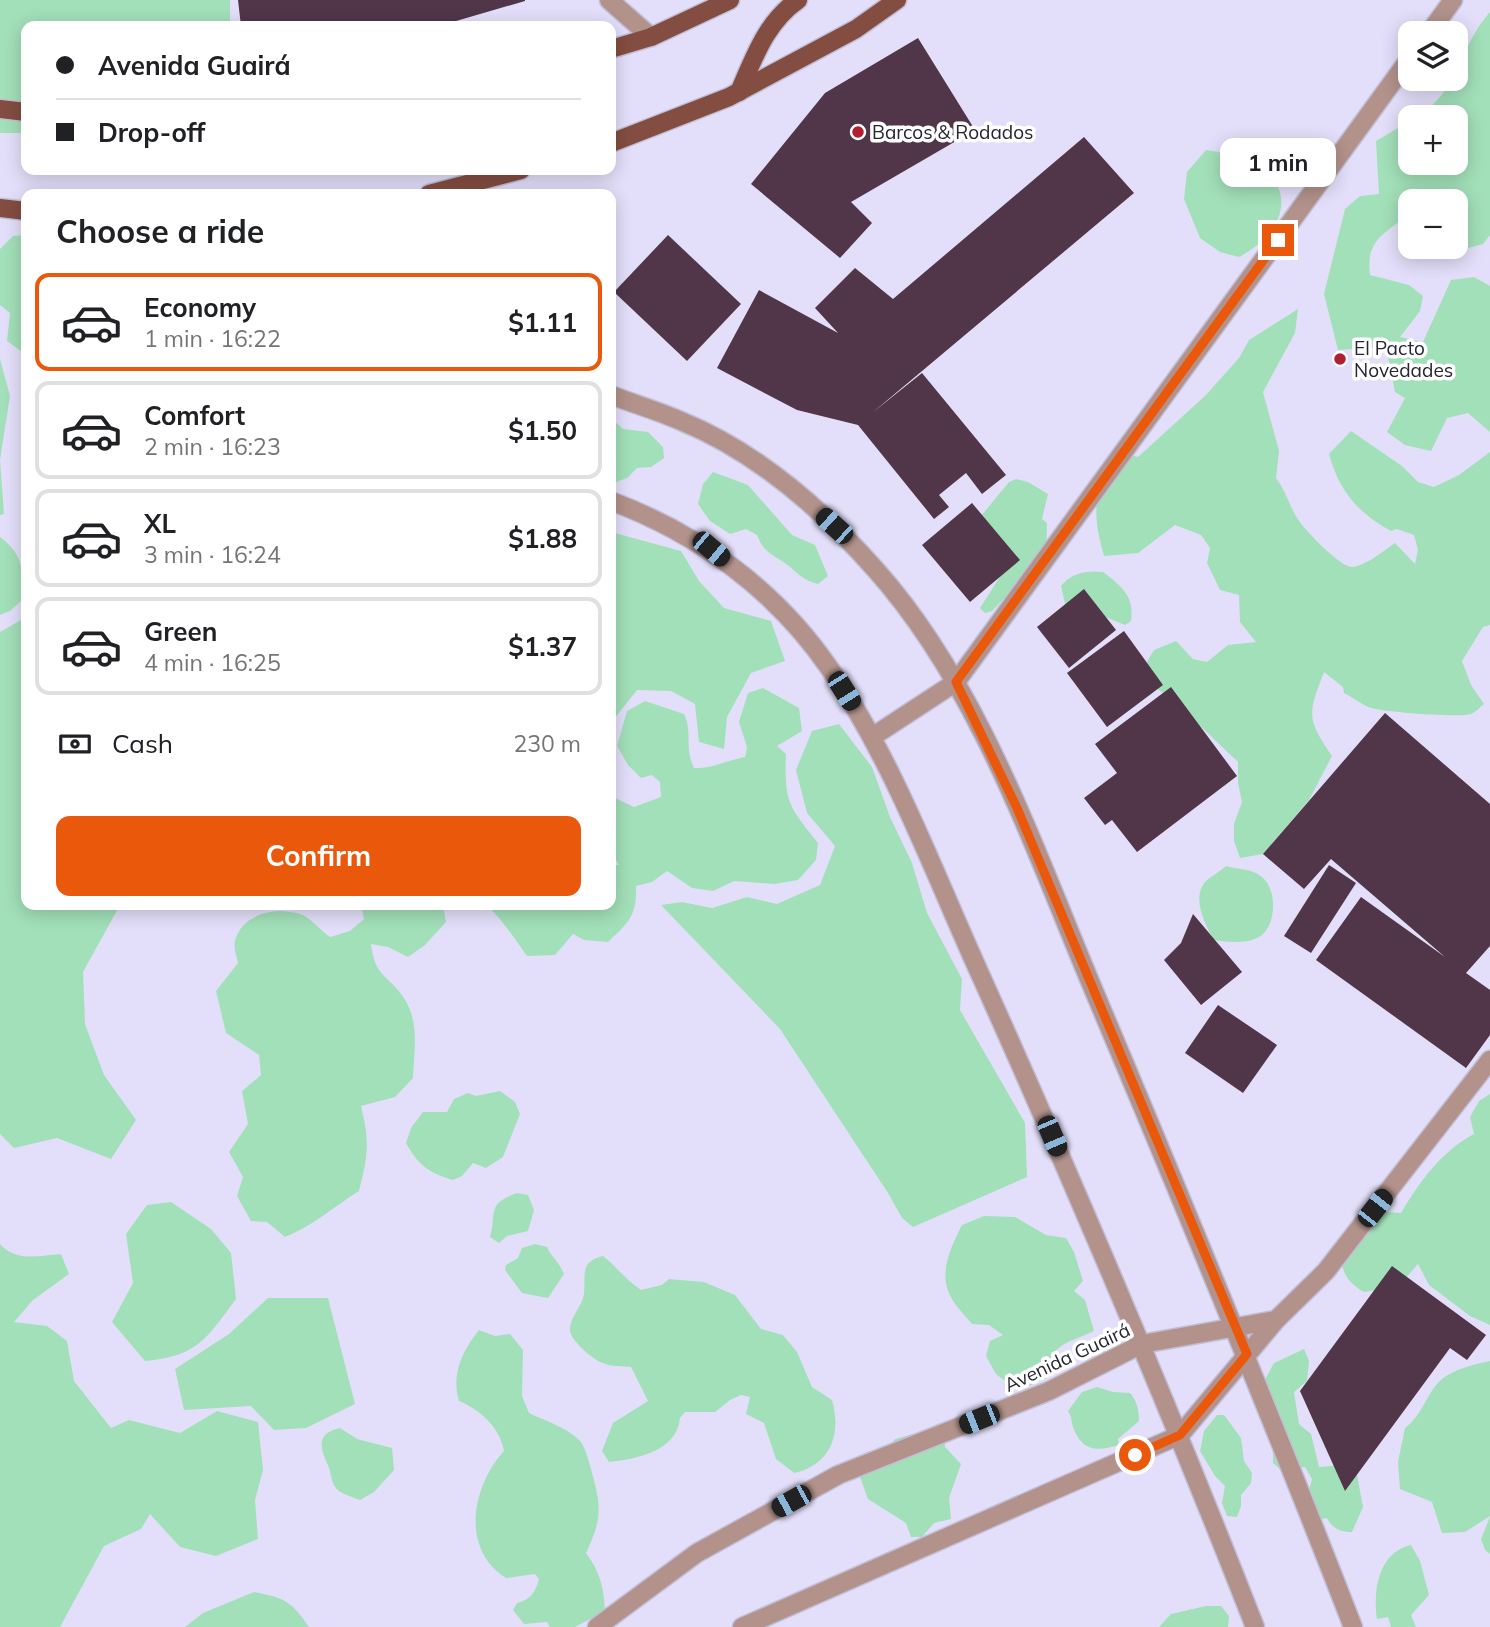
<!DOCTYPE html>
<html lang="en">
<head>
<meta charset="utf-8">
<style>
  body { margin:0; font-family:Mulish,sans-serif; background:#f6f6f6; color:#202124; height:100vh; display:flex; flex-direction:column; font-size:26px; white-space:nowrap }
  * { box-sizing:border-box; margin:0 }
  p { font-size:23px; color:#757577 }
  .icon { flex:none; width:38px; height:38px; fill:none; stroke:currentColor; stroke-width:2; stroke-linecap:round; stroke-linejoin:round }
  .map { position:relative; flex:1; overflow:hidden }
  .panel { position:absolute; left:21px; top:189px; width:595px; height:721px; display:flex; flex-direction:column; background:#fff; border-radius:14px; box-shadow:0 4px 18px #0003 }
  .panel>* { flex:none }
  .top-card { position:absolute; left:21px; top:21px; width:595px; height:154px; border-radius:14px; box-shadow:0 4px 18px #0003; display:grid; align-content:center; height:154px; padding:0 35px; background:#fff }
  .controls { position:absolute; left:1398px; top:21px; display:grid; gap:14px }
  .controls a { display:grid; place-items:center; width:70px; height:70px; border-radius:14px; background:#fff; box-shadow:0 4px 18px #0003; font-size:35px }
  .end { position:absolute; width:32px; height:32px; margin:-16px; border:9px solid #ea580c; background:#fff; box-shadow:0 0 0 4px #fff }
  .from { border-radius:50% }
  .bubble { position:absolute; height:49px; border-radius:14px; background:#fff; box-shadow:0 4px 18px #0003; font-size:23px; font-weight:700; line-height:49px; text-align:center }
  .car { position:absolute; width:21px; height:42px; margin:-21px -10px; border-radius:9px; box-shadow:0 0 5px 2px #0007; background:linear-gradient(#222 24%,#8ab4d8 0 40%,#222 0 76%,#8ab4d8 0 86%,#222 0) }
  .top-card b { display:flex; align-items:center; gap:24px; height:66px; font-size:26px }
  .top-card b+b { border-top:2px solid #e0e0e0 }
  .top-card i { width:18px; height:18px; background:#202124 }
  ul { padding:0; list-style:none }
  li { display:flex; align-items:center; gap:21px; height:98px; margin:0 14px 10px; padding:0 21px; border:4px solid #e0e0e0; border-radius:14px }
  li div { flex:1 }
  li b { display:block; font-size:26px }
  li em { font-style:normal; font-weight:700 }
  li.current { border-color:#ea580c }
  li>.icon { width:63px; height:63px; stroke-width:1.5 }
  h2 { padding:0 35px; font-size:32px; line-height:84px }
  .pay { display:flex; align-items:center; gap:18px; height:77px; padding:0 35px; font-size:26px }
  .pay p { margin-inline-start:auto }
  .action { display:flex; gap:14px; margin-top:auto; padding:14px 35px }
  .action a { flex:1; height:80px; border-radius:14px; background:#ea580c; color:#fff; font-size:28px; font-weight:700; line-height:80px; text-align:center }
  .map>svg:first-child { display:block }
</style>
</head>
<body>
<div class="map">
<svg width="1490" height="1627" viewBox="0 0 1490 1627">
  <rect width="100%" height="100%" fill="#e3dffa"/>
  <g fill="#a2e0b9">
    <path d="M0 0H230V26H26V133H0Z"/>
    <path d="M1490 12V235L1483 244 1457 251 1454 247 1456 201H1410V218L1405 217C1381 236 1366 242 1370 275L1409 285 1423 296 1420 311 1400 337 1423 342 1451 280 1474 277 1490 286V432L1468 413 1447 418 1431 451 1405 445 1387 432 1405 398 1395 392 1386 347 1338 350 1324 294 1345 209 1360 196 1379 194 1376 141 1410 121V163H1456V117H1416C1461 91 1457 49 1490 12Z"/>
    <path d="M1206 150C1218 152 1234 153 1245 158 1301 184 1287 232 1239 257L1220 252 1200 238 1184 199 1187 172Z"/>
    <path d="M26 235V370L25 354 7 341 10 313 0 305V249L13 236Z"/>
    <path d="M1298 309 1295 333 1263 392 1279 451 1276 478C1286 491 1290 508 1299 521 1307 532 1340 567 1352 567 1366 566 1383 551 1395 543L1415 564 1418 550 1414 535 1397 529 1391 531C1358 513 1339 491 1329 454L1351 431 1402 466 1418 482 1434 487 1459 475 1490 452V625L1483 627 1462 661 1471 685 1484 704C1480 707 1476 712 1471 714 1460 718 1380 712 1368 707 1360 703 1352 697 1344 693L1343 687 1324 672C1308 714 1306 718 1332 756L1309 800 1263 854 1240 858 1234 841V824L1242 802 1238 783V762L1173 700 1153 686 1145 665 1154 650 1176 641 1193 659 1207 662 1228 645 1256 642 1240 622 1239 595 1220 590 1207 563 1210 548 1201 535 1175 525 1138 553 1104 556C1091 510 1093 490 1122 452L1138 457 1206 395 1239 358 1249 340Z"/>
    <path d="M0 359 10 396 0 460 4 514 0 515Z"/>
    <path d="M611 418 623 429 648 432 663 447 664 458 651 467 637 468 627 478 611 484Z"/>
    <path d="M713 472 748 485 792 535 815 545 828 576 818 584C804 580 800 576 789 566 775 555 764 554 757 535L746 529 730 534 710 521 698 504 703 484Z"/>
    <path d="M1016 479 1028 482 1048 494 1042 519 1047 523 1046 555 992 611 985 613 980 608 1001 575 981 516 1009 482Z"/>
    <path d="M611 532 681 551 699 581 724 608 771 621 785 661 751 673 727 717 724 749 699 742 695 704 671 691 637 690 614 719 611 729Z"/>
    <path d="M0 537C25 556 23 571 21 601L10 611 0 615Z"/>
    <path d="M1103 572C1121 586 1135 596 1131 621L1125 625 1098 614 1066 608 1061 586C1071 573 1087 570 1103 572Z"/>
    <path d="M26 617V905H120L83 972 85 1024 104 1075 136 1120 111 1159 57 1138 14 1148 0 1134V632Z"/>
    <path d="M763 688 799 708 802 731 777 746 786 754C784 803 789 806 818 843L816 860 798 880 775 884 734 881 713 891 692 888 667 871 652 882 636 886C637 916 629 922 608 942L584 940 573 934 555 955 527 956C516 941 499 915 486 905H611V865H619L611 852V798L613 797 634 807 661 797 660 782 652 775 641 778 628 765 617 746 627 711 645 701 684 714C693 732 684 746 694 768 712 769 727 760 745 757L747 747 739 722 748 693Z"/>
    <path d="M839 724 872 767 890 817 912 863 927 913 962 979 960 1010 1025 1123 1027 1177 913 1227 902 1218 888 1193 780 1029 661 905 682 902 712 908 747 897 777 904 820 885 835 846 807 813 796 770 812 731Z"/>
    <path d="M1226 866C1239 870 1251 868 1262 877 1278 890 1277 929 1257 938 1244 944 1227 942 1214 940 1205 924 1190 896 1207 880 1213 875 1221 871 1226 866Z"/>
    <path d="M361 905H443L446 922 425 945 408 957 388 947 371 944C375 978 388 974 404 998 420 1023 414 1051 413 1078L395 1097 361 1106C370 1143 368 1155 359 1191 332 1208 314 1225 285 1237L267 1222 251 1221 237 1196 243 1177 229 1152 248 1124 242 1091 261 1075 259 1055 226 1033 216 991 238 963C237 957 233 947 235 941 242 913 276 907 300 914 310 917 321 931 330 937L350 931 364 919Z"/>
    <path d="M500 1091 515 1102 520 1114 503 1157 486 1168 473 1163 462 1176 453 1180C429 1173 418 1165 406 1143L411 1128 423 1112H447L454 1099 468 1093 476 1096Z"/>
    <path d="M1490 1094V1325L1470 1316 1429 1285 1418 1264 1399 1286 1364 1292C1333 1274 1341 1253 1349 1224L1377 1211 1401 1213C1420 1181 1442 1151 1474 1134L1470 1117 1479 1101Z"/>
    <path d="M517 1193 528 1195 534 1210 528 1231 507 1236 499 1243 490 1237C497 1212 486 1204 517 1193Z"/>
    <path d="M171 1202 211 1229 231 1253 236 1299C206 1339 198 1356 145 1361L112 1322 133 1283 126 1234 147 1205Z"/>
    <path d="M984 1216 1015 1217 1046 1235 1066 1238 1074 1252 1083 1281 1074 1291 1085 1300 1094 1331C1067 1344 1047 1344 1047 1378L1029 1386 1014 1388 996 1374 986 1356 990 1341 1003 1335 989 1325 972 1324C965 1315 953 1304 949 1293 939 1270 952 1245 962 1225Z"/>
    <path d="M0 1244C16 1262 38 1256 61 1254L69 1274 33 1300 14 1322 47 1326 67 1341 74 1381 111 1428 129 1420 180 1433 217 1411 258 1422 263 1470 255 1500 258 1539 216 1556 180 1547 150 1514 141 1529 104 1546 60 1627H0Z"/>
    <path d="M535 1244 547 1247C550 1256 559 1261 564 1274L548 1298 522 1293 505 1270 506 1265 518 1258 522 1248Z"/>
    <path d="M603 1256C617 1267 626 1280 641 1290L662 1285 669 1279 704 1282 735 1295 761 1329 783 1335 797 1352 812 1387 832 1400C842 1435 830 1465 794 1473L776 1459 764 1423 746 1414 750 1397 741 1395 730 1400 715 1412H685L680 1418C677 1451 637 1459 609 1462L602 1451 613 1423 648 1401 631 1367C622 1366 611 1367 603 1363 593 1360 570 1340 570 1330 570 1316 582 1307 584 1294 586 1275 579 1262 603 1256Z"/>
    <path d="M268 1298H328L355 1404 306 1428 274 1430 251 1406 184 1410 175 1369 229 1334Z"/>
    <path d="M479 1330 495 1336 510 1334 523 1350 522 1396 529 1413C545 1421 564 1426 578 1439 585 1445 588 1459 591 1469 601 1505 603 1518 586 1553 600 1572 604 1588 605 1611L575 1627H550L547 1622 524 1624 513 1610 517 1603C530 1600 536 1592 539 1579L535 1574 506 1578C460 1549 472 1486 504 1451 500 1428 481 1410 459 1401 451 1375 462 1351 479 1330Z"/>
    <path d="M1304 1349 1309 1361 1307 1381 1294 1392 1299 1424 1311 1434 1319 1467 1343 1465 1357 1475 1363 1507 1352 1532C1340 1532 1333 1529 1327 1518L1316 1520 1304 1508 1312 1479 1305 1467 1280 1469 1273 1463V1427L1262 1385 1274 1363Z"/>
    <path d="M1490 1361V1516L1465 1532 1442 1533 1432 1502 1400 1489 1398 1462 1405 1428C1423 1415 1426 1393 1442 1379 1454 1369 1475 1364 1490 1361Z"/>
    <path d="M1097 1387 1113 1392 1130 1393C1137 1401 1139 1410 1139 1421L1118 1439 1119 1445C1098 1451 1083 1453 1073 1427 1071 1421 1072 1417 1068 1411L1082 1392Z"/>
    <path d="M1217 1415H1224L1241 1438 1244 1461 1252 1473 1251 1483 1241 1495V1506L1237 1517 1227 1516 1222 1503 1225 1486 1215 1476 1200 1451 1204 1431Z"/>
    <path d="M340 1428 357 1439 392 1448 394 1470 374 1492 360 1500C353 1497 345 1495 339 1491 330 1484 332 1474 328 1465 319 1446 317 1433 340 1428Z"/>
    <path d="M928 1430 945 1434V1447L961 1464 949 1498 951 1519 934 1523 922 1537H911L906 1523 868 1499 860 1477 868 1461 885 1452 895 1439Z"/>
    <path d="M1490 1517V1554L1485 1550 1481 1539Z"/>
    <path d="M1411 1545 1420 1561 1429 1595 1411 1615 1416 1627H1391L1388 1617 1377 1619C1373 1590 1378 1553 1411 1545Z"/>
    <path d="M254 1592C285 1598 291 1601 309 1627H185L203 1613Z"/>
    <path d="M1206 1606H1221L1229 1616 1228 1627H1159L1171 1614Z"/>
  </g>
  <g fill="#503648">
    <path d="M238 0H525V1L439 26H241Z"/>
    <path d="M918 38 975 130 851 202 872 223 840 258 751 184 825 93Z"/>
    <path d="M1084 137 1134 193 872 413 922 373 1006 475 982 494 966 473 939 495 949 507 934 519 858 425 797 410 717 368 759 290 838 333 815 308 855 268 893 299Z"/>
    <path d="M668 235 741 304 687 361 614 292Z"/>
    <path d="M972 503 1020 560 970 602 922 545Z"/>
    <path d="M1084 589 1116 630 1069 668 1037 627Z"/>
    <path d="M1124 631 1163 685 1107 727 1067 673Z"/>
    <path d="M1171 687 1237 776 1137 852 1112 820 1105 825 1084 798 1117 773 1095 744Z"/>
    <path d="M1385 713 1490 804V946L1466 973 1490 990V1035L1466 1068 1316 960 1361 897 1445 957 1331 859 1304 889 1263 854Z"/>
    <path d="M1329 865 1356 883 1311 953 1284 936Z"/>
    <path d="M1193 914 1242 972 1201 1005 1164 960 1181 943Z"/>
    <path d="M1218 1005 1277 1045 1243 1093 1185 1053Z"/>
    <path d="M1392 1266 1486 1335 1467 1360 1450 1348 1345 1491 1300 1391Z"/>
  </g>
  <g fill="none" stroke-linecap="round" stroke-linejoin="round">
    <defs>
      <g id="street">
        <path d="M609 0 651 37"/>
        <path d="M1429 33 1453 0"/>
        <path d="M611 395C634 404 658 411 681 421 757 452 821 508 875 569 979 685 1034 849 1094 991 1183 1202 1270 1413 1353 1627"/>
        <path d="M611 501C699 534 776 590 830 669 893 760 934 873 980 974 1077 1190 1169 1407 1255 1627"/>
        <path d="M872 737 956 682 1410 58"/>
        <path d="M597 1627 697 1553 838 1475 1049 1391 1142 1344 1276 1320"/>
        <path d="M742 1627 1180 1435 1276 1320 1326 1271 1490 1060"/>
      </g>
      <g id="primary">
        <path d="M611 49 651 37 730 0"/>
        <path d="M739 92C754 58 766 22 798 0"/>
        <path d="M0 109 26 112"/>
        <path d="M611 143 729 97 856 29 897 0"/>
        <path d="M429 194 521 170"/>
        <path d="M0 208 26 211"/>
      </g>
    </defs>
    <use href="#street" stroke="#c1bed6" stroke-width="21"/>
    <use href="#primary" stroke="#c1bed6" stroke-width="21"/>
    <use href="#street" stroke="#b2928a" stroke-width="18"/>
    <use href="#primary" stroke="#844d41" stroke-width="18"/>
  </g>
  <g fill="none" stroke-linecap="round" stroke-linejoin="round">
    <path stroke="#ea580c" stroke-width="9" d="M1135 1455 1180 1435 1247 1354 1017 808 956 682 1278 240"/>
  </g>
  <g fill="#b11e32" stroke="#fff" stroke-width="2.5">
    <circle cx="858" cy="132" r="7"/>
    <circle cx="1340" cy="359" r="7"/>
  </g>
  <g text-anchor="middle" stroke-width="7" stroke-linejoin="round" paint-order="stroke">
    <g font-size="19" fill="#272532" stroke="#fff" text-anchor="start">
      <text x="872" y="139">Barcos &amp; Rodados</text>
      <text x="1354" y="355">El Pacto<tspan x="1354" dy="22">Novedades</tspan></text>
    </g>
    <g font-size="19" fill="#272532" stroke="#fff">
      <text transform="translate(1067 1357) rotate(-25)" y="7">Avenida Guairá</text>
    </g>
  </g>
</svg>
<div class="controls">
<a><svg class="icon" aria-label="layers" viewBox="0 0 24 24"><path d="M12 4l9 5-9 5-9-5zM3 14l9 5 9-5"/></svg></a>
<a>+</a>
<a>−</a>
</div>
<i class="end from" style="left:1135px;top:1455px"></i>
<i class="end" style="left:1278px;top:240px"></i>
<div class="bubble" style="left:1220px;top:138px;width:116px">1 min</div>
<i class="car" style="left:834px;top:526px;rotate:312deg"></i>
<i class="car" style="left:711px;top:549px;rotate:130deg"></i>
<i class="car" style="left:844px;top:691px;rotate:148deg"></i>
<i class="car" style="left:1052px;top:1136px;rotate:157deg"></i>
<i class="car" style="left:1375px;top:1208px;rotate:38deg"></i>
<i class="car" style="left:979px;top:1419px;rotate:248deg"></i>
<i class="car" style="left:791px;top:1501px;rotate:241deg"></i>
<div class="top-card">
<b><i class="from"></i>Avenida Guairá</b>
<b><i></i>Drop-off</b>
</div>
<section class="panel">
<h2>Choose a ride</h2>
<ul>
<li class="current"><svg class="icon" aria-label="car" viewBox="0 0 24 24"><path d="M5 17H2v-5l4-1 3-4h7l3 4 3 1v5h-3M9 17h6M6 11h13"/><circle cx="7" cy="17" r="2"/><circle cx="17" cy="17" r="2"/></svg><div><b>Economy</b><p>1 min · 16:22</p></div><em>$1.11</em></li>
<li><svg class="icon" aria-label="car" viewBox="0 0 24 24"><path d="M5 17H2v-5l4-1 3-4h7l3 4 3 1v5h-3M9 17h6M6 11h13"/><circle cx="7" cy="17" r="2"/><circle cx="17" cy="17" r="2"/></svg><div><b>Comfort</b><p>2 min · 16:23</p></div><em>$1.50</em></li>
<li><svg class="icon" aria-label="car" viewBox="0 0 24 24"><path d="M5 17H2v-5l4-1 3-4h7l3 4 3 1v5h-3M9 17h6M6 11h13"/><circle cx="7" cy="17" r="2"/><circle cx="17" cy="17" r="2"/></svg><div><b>XL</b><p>3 min · 16:24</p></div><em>$1.88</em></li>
<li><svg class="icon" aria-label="car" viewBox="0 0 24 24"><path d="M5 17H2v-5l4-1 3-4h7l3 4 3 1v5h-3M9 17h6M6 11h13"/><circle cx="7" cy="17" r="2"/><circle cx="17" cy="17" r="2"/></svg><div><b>Green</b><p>4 min · 16:25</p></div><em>$1.37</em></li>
</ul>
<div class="pay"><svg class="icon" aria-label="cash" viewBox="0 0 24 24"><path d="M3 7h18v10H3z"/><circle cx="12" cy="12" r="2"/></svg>Cash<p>230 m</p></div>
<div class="action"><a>Confirm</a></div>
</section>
</div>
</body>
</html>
